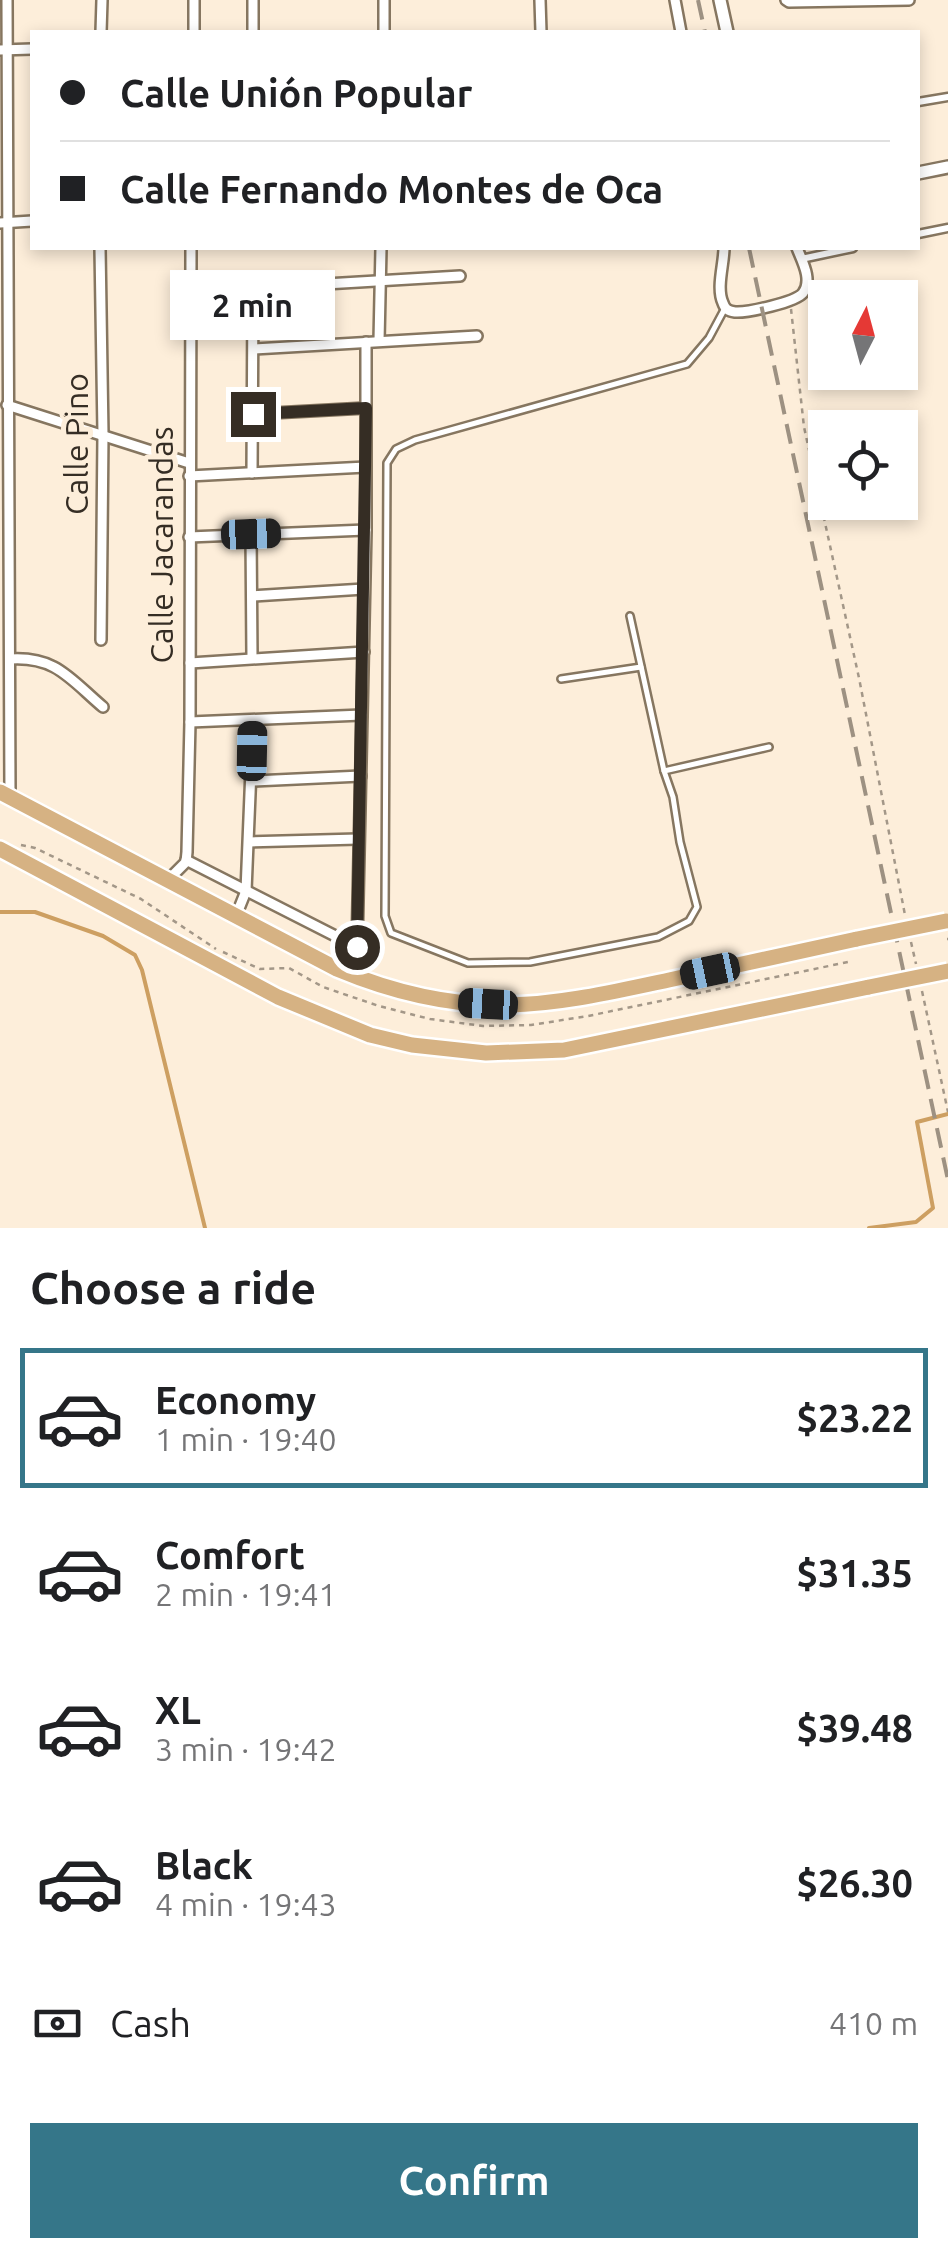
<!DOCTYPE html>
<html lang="en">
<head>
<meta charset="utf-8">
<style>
  body { margin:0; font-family:Ubuntu,sans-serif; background:#f2f2f2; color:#202124; height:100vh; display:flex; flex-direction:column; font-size:38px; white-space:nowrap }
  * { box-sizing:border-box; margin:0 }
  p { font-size:32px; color:#757577 }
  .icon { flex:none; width:55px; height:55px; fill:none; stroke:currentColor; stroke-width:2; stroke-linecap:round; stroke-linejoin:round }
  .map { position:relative; height:1228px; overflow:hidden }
  .panel { display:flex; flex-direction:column; background:#fff; flex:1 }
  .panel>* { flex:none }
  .hud { position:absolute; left:30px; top:30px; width:890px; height:220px; border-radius:0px; box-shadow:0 5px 15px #0003; display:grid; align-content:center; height:220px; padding:0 30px; background:#fff }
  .needle { width:65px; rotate:6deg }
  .fabs { position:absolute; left:808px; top:280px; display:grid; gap:20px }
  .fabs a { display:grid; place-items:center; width:110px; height:110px; border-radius:0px; background:#fff; box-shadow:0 5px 15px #0003; font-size:50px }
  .end { position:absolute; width:45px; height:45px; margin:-22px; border:12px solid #352d24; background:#fff; box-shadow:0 0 0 5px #fff }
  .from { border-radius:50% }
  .bubble { position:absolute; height:70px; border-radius:0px; background:#fff; box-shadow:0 5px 15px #0003; font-size:32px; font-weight:700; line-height:70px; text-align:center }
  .car { position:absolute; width:30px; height:60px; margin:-30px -15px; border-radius:12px; box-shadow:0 0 8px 2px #0007; background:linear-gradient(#222 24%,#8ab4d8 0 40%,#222 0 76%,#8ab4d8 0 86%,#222 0) }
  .hud b { display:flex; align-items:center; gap:35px; height:95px; font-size:38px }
  .hud b+b { border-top:2px solid #e0e0e0 }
  .hud i { width:25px; height:25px; background:#202124 }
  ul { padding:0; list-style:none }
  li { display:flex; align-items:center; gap:30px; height:140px; margin:0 20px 15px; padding:0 10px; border:5px solid transparent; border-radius:0px }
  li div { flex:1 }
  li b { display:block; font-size:38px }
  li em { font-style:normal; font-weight:700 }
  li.on { border-color:#357689 }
  li>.icon { width:90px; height:90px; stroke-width:1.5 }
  h2 { padding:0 30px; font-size:45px; line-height:120px }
  .pay { display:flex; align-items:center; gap:25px; height:110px; padding:0 30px; font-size:38px }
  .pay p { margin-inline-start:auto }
  .button { display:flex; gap:20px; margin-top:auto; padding:20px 30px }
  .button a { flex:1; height:115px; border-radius:0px; background:#357689; color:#fff; font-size:40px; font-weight:700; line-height:115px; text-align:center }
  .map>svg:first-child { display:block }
</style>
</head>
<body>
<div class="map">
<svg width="948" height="1228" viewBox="0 0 948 1228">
  <rect width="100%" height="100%" fill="#fdeeda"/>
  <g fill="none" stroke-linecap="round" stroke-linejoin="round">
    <g stroke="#cd9f61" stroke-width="4">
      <path d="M0 912H35L103 936 135 955 142 970 205 1228"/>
      <path d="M869 1228 916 1222 933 1208 917 1122 948 1114"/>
    </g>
    <defs>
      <g id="service">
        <path d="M630 616 664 771 673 797 680 842 697 907 689 921 658 937 530 962 468 963 391 933 385 916 387 463 396 449 415 440 687 364 709 338 724 310"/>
        <path d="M561 679 641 667"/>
        <path d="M664 771 769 747"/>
      </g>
      <g id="pedestrian">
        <path d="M918 102 948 97"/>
        <path d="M918 234 948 228"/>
        <path d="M801 259 853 248"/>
      </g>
      <g id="minor">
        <path d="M7 0 10 797"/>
        <path d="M253 0V32"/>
        <path d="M540 0 541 32"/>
        <path d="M675 0 681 32"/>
        <path d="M786 0 789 2 909 0"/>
        <path d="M101 32 102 0"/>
        <path d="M194 32V0"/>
        <path d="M384 32V0"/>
        <path d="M0 50 32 49"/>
        <path d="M0 223 32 221"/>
        <path d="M100 248 103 434 101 640"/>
        <path d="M724 248C724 264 716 288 723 303 725 309 728 311 735 312 747 313 796 302 803 293 813 280 802 261 797 248"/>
        <path d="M189 292 460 276"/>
        <path d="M379 341 381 248"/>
        <path d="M254 349 477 336"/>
        <path d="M7 405 189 463"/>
        <path d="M253 414 366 408"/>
        <path d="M252 473 253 289"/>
        <path d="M189 476 366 467"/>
        <path d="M251 534 252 658"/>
        <path d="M189 537 366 530"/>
        <path d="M252 596 364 589"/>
        <path d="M10 659C56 656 70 679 103 707"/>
        <path d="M190 663 364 652"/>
        <path d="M190 722 362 715"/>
        <path d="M252 781 361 776"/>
        <path d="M249 842 358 839"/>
        <path d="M186 860 357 947"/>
        <path d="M168 880 186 862 187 852 190 722 191 248"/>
        <path d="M236 916 246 891 253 721"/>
        <path d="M364 978 357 947 366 530V342"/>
      </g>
      <g id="tertiary">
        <path d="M720 0 727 32"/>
        <path d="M918 173 948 167"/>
      </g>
      <g id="trunk">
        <path d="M0 792 337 969C392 992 449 1006 509 1005 563 1004 616 991 669 980 731 966 794 953 857 939"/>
        <path d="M0 849 278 997 370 1035 412 1045 486 1053 564 1050 869 987"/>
      </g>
    </defs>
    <use href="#service" stroke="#867660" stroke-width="10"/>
    <use href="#pedestrian" stroke="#867660" stroke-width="11"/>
    <use href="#minor" stroke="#867660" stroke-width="14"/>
    <use href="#tertiary" stroke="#867660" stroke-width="16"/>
    <use href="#trunk" stroke="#fff" stroke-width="20"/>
    <g stroke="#a39788" stroke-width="2.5" stroke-dasharray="5 5" stroke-linecap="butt">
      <path d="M791 309 804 427 859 678 905 915"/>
      <path d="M21 845 35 848 141 899 216 949"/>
      <path d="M947 939H948"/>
      <path d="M911 942 916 964"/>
      <path d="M223 952 260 969 289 968 323 987 379 1006 430 1019 483 1026 531 1025 588 1016 848 962"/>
      <path d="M922 991 948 1112"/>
    </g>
    <use href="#service" stroke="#fff" stroke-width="5"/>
    <use href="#pedestrian" stroke="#fff" stroke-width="6"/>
    <use href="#minor" stroke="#fff" stroke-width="9"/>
    <use href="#tertiary" stroke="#fff" stroke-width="11"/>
    <use href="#trunk" stroke="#d6b283" stroke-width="15"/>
    <g stroke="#9d9182" stroke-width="4" stroke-dasharray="20 10" stroke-linecap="butt">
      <path d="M698 0 705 32"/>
      <path d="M749 248 948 1180"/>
    </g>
    <defs>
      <g id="trunk-bridge">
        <path d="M857 939 946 921"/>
        <path d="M869 987 948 971"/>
      </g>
    </defs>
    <use href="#trunk-bridge" stroke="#fff" stroke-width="20" stroke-linecap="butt"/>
    <use href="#trunk-bridge" stroke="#d6b283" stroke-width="15"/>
  </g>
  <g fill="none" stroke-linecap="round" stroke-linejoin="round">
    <path stroke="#352d24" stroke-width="12" d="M253 414 366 408 357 947"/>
  </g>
  <g text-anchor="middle" stroke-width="10" stroke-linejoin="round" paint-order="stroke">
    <g font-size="32" fill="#352d24" stroke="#fdeeda">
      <text transform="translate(77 444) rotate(-90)" y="11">Calle Pino</text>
      <text transform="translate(162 545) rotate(-90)" y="11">Calle Jacarandas</text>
    </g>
  </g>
</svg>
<div class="fabs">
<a><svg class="needle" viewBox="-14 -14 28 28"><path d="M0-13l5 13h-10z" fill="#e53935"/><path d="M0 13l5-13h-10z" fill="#757577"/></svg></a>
<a><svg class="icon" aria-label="locate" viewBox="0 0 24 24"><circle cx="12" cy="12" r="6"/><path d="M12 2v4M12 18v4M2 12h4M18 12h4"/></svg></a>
</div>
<i class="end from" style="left:357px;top:947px"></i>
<i class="end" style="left:253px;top:414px"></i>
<div class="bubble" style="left:170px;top:270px;width:165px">2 min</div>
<i class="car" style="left:251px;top:534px;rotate:88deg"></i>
<i class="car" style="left:252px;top:751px;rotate:1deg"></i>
<i class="car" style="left:710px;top:971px;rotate:258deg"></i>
<i class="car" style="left:488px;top:1004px;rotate:273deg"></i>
<div class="hud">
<b><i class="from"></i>Calle Unión Popular</b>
<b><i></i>Calle Fernando Montes de Oca</b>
</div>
</div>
<section class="panel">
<h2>Choose a ride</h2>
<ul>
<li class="on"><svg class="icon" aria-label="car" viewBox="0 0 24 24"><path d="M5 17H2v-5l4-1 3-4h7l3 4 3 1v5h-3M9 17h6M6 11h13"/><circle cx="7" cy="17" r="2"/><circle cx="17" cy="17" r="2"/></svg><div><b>Economy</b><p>1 min · 19:40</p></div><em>$23.22</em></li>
<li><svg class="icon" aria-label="car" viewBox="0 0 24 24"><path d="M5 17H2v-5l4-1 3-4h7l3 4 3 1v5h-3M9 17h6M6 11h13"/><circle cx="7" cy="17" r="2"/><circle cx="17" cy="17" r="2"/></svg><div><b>Comfort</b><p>2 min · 19:41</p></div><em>$31.35</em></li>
<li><svg class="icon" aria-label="car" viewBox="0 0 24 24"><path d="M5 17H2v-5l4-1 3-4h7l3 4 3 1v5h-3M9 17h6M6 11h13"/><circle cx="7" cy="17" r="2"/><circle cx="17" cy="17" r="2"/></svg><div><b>XL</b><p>3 min · 19:42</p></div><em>$39.48</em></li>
<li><svg class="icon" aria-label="car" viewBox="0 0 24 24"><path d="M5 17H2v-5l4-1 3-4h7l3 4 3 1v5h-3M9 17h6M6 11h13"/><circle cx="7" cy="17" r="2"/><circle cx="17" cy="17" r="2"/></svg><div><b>Black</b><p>4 min · 19:43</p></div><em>$26.30</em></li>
</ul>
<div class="pay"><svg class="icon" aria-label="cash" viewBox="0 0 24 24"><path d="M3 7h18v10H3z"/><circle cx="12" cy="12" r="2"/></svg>Cash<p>410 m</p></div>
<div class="button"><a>Confirm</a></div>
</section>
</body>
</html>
